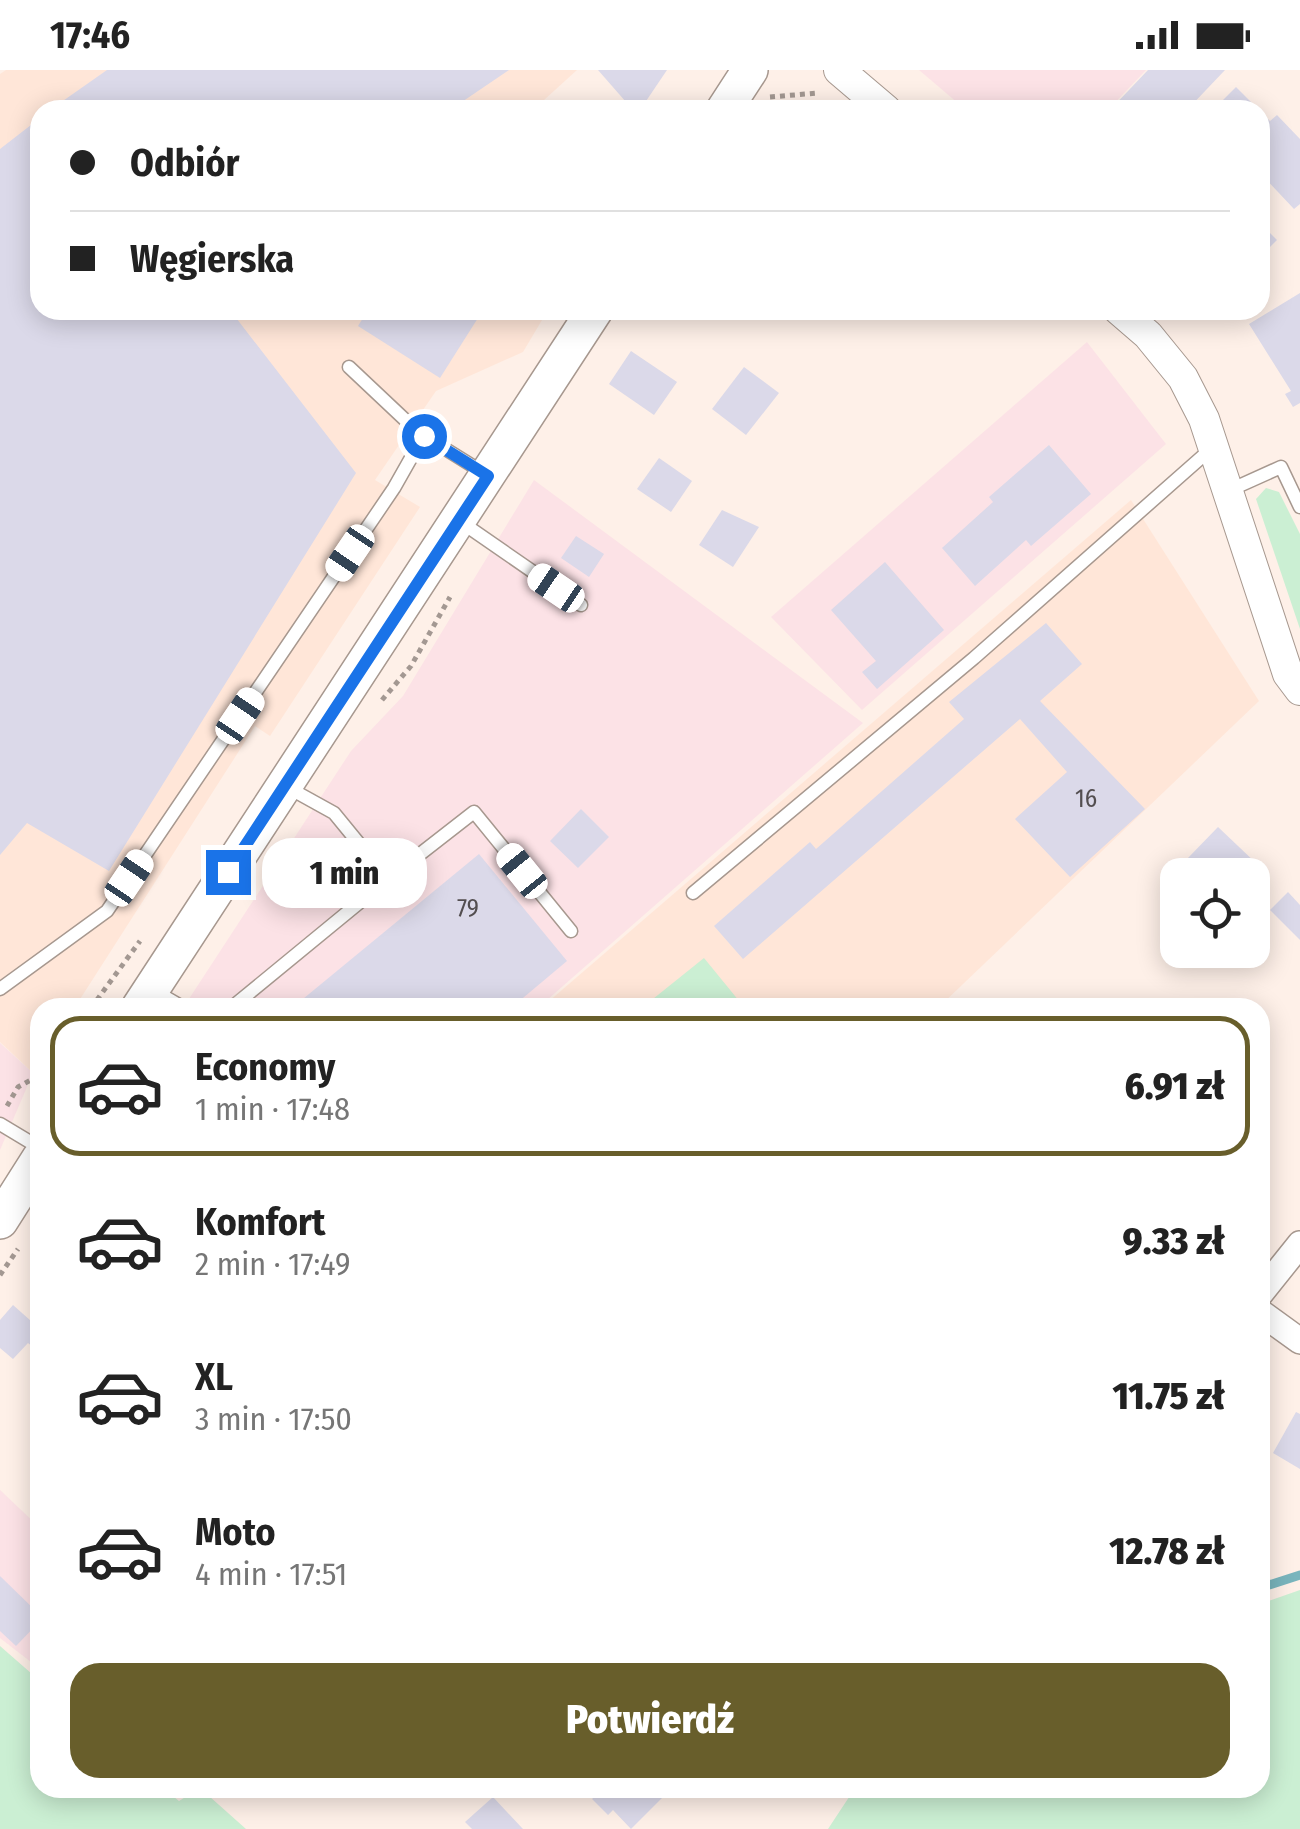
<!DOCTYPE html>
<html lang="pl">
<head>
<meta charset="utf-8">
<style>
  body { margin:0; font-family:"Fira Sans Condensed",sans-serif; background:#f2f2f2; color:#222; height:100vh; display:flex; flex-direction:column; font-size:38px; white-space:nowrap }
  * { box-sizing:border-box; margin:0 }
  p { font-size:32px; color:#767676 }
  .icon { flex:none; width:55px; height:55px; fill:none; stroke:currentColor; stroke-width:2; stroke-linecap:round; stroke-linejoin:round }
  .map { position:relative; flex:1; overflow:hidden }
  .panel { position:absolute; left:30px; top:928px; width:1240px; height:800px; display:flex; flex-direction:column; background:#fff; border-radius:30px; box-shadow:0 5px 25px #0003 }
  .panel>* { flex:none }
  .top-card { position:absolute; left:30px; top:30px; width:1240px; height:220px; border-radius:30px; box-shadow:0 5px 25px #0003; display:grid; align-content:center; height:220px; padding:0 40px; background:#fff }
  .fabs { position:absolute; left:1160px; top:788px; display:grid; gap:20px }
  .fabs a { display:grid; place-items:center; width:110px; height:110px; border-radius:20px; background:#fff; box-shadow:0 5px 25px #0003; font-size:50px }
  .end { position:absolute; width:45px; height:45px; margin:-22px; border:12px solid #1a73e8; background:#fff; box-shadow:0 0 0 5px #fff }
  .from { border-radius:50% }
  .bubble { position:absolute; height:70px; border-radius:30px; background:#fff; box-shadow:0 5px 25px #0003; font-size:32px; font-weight:800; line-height:70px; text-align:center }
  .car { position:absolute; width:30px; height:60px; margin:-30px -15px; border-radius:12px; box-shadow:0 0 8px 2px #0007; background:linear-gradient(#fff 24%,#345 0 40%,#fff 0 76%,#345 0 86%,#fff 0) }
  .top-card b { display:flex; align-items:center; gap:35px; height:95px; font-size:38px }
  .top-card b+b { border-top:2px solid #e0e0e0 }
  .top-card i { width:25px; height:25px; background:#222 }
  ul { padding:18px 0 0; list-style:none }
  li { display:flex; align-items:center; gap:30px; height:140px; margin:0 20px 15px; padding:0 20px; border:5px solid transparent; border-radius:30px }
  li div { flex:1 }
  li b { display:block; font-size:38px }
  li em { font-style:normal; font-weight:800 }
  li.current { border-color:#685e2b }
  li>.icon { width:90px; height:90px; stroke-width:1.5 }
  .cta { display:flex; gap:20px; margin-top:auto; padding:20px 40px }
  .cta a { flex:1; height:115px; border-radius:30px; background:#685e2b; color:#fff; font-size:40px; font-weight:800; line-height:115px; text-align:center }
  .status { display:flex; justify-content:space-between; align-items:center; height:70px; padding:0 50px; background:#fff; direction:ltr }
  .status svg { height:28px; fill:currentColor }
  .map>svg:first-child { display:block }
</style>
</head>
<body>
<div class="status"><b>17:46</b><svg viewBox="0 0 49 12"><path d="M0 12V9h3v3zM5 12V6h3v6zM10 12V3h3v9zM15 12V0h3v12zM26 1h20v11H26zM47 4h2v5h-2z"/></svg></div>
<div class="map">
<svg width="1300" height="1759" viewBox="0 0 1300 1759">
  <rect width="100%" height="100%" fill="#fef0e8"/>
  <g fill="#fce2e6">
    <path d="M919 0H1146L1108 40H966Z"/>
    <path d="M1087 272 1166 374 862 640 771 547Z"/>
    <path d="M534 410 863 653 539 937 183 938 351 681 403 626Z"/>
    <path d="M0 973 33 1003 0 1080Z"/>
    <path d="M0 1420 40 1458V1599L0 1568Z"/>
  </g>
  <g fill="#ffe6d8">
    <path d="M6 0H577L533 40H40V240H548L523 282 436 321 375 410 420 437 270 666 255 656 75 937 40 938V993L33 1003 0 972V4Z"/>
    <path d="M1131 430 1259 631 939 937 541 938Z"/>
  </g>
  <g fill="#cbefd3">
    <path d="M1266 418 1279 422 1300 464V559L1256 429Z"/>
    <path d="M704 888 744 937H643Z"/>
    <path d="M1300 1520V1759H828L855 1718H1260V1534Z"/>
    <path d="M0 1576 40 1611V1718H163L179 1731 200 1718 246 1759H0Z"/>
  </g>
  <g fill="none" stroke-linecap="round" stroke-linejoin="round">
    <path stroke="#79b5bd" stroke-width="9" d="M1260 1518 1300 1505"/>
  </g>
  <g fill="#dbd9e9">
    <path d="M107 0H509L450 40H50Z"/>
    <path d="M598 0H667L640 40H633Z"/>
    <path d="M1148 0H1225L1187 40H1110Z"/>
    <path d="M1236 17 1259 40H1213Z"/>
    <path d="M1260 41 1270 51 1277 45 1300 69V134L1294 139 1260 103Z"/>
    <path d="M40 48V240H230L356 403 109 801 27 753 0 785V79Z"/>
    <path d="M1260 153 1277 170 1260 187Z"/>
    <path d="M1300 223V333L1293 337 1285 324 1291 321 1249 254Z"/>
    <path d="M368 240H483L440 308 358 256Z"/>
    <path d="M631 281 677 312 654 345 609 314Z"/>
    <path d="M744 297 779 323 746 365 712 339Z"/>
    <path d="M1049 375 1091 424 1031 476 1026 470 975 516 942 478 993 432 989 427Z"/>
    <path d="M659 388 692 411 671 442 637 419Z"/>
    <path d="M722 440 759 457 733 497 699 475Z"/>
    <path d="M576 466 604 484 589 507 561 488Z"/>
    <path d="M885 492 944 560 877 619 862 602 876 591 831 540Z"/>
    <path d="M1046 553 1082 594 1040 631 1145 739 1070 807 1015 749 1067 702 1020 649 743 889 714 856 810 772 816 779 964 649 949 632Z"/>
    <path d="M581 739 609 767 578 798 550 771Z"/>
    <path d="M1218 757 1258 795 1249 805H1206L1188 788Z"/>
    <path d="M479 784 567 891 511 938H292Z"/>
    <path d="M1288 822 1300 835V870L1270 840Z"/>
    <path d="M13 1235 40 1259V1283L28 1273 13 1289 0 1278V1250Z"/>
    <path d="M1296 1342 1300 1344V1399L1273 1383Z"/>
    <path d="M0 1506 40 1545V1551L16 1576 0 1561Z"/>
    <path d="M604 1718H669L671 1719 631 1759 613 1740 608 1745 592 1729Z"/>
    <path d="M493 1727 523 1759H472L465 1752Z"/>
  </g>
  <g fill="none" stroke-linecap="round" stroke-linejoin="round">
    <defs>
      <g id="service">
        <path d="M349 297 418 362 484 403"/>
        <path d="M1230 420 1281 397 1300 437"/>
        <path d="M461 452 581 535"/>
        <path d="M388 809 474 742 571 861"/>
        <path d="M693 823 974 588 1212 378"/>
        <path d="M0 919 107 841 394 418 424 365"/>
        <path d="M153 920 184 938"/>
        <path d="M231 938 388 809 334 743 287 717"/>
        <path d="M0 1054 40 1078"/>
      </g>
      <g id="minor">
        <path d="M1260 1224 1300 1174"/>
        <path d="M1260 1242 1300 1271"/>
      </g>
      <g id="tertiary">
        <path d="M839 0 886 40"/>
        <path d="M1119 240 1148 265 1183 308 1204 349 1288 604 1300 620"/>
      </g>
      <g id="secondary">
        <path d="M724 40 750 0"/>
        <path d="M139 938 595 240"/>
        <path d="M0 1151 40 1088"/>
      </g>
    </defs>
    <use href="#service" stroke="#a7988f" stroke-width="15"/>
    <use href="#minor" stroke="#a7988f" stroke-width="28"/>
    <use href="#tertiary" stroke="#a7988f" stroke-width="32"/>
    <use href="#secondary" stroke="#a7988f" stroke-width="38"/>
    <g stroke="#a39892" stroke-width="5" stroke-dasharray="5 5" stroke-linecap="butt">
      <path d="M770 27 818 23"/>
      <path d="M382 630 411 596 450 527"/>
      <path d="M91 938 140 871"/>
      <path d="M7 1036 18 1017 40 1005"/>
      <path d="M0 1205 18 1179"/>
    </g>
    <use href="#service" stroke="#fff" stroke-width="12"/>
    <use href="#minor" stroke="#fff" stroke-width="25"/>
    <use href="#tertiary" stroke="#fff" stroke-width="30"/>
    <use href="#secondary" stroke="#fff" stroke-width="35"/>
  </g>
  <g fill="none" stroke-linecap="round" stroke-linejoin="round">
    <path stroke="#1a73e8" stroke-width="12" d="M228 802 488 406 424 366"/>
  </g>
  <g text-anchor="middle" stroke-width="8" stroke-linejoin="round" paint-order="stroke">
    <g font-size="25" fill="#534e50">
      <text x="1086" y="737">16</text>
      <text x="468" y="847">79</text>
    </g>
  </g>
</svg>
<div class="fabs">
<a><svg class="icon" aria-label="locate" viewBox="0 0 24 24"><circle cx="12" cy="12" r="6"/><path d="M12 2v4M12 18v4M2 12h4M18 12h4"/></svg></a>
</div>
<i class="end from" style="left:424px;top:366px"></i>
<i class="end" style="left:228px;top:802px"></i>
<div class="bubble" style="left:262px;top:768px;width:165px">1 min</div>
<i class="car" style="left:350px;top:483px;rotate:214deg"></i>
<i class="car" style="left:556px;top:518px;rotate:304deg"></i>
<i class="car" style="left:240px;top:646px;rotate:34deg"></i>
<i class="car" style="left:522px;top:801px;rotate:321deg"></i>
<i class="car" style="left:129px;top:808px;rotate:34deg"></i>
<div class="top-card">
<b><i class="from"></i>Odbiór</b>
<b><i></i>Węgierska</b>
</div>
<section class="panel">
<ul>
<li class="current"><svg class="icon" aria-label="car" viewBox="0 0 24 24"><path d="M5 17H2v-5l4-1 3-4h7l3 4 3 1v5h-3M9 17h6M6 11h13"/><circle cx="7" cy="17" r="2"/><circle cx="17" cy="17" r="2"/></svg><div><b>Economy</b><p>1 min · 17:48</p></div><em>6.91 zł</em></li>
<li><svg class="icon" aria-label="car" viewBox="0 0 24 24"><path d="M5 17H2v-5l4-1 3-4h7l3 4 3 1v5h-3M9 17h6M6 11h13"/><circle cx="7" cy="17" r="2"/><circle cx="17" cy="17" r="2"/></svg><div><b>Komfort</b><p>2 min · 17:49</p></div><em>9.33 zł</em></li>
<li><svg class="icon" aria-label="car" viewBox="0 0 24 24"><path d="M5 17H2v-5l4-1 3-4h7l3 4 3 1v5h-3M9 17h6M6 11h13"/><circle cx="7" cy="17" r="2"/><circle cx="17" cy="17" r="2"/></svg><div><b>XL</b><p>3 min · 17:50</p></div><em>11.75 zł</em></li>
<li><svg class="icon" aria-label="car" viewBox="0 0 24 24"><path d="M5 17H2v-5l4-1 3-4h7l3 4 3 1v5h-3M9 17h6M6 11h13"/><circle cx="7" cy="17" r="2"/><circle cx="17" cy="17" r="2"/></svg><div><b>Moto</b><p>4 min · 17:51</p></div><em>12.78 zł</em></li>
</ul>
<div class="cta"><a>Potwierdź</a></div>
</section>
</div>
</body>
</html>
